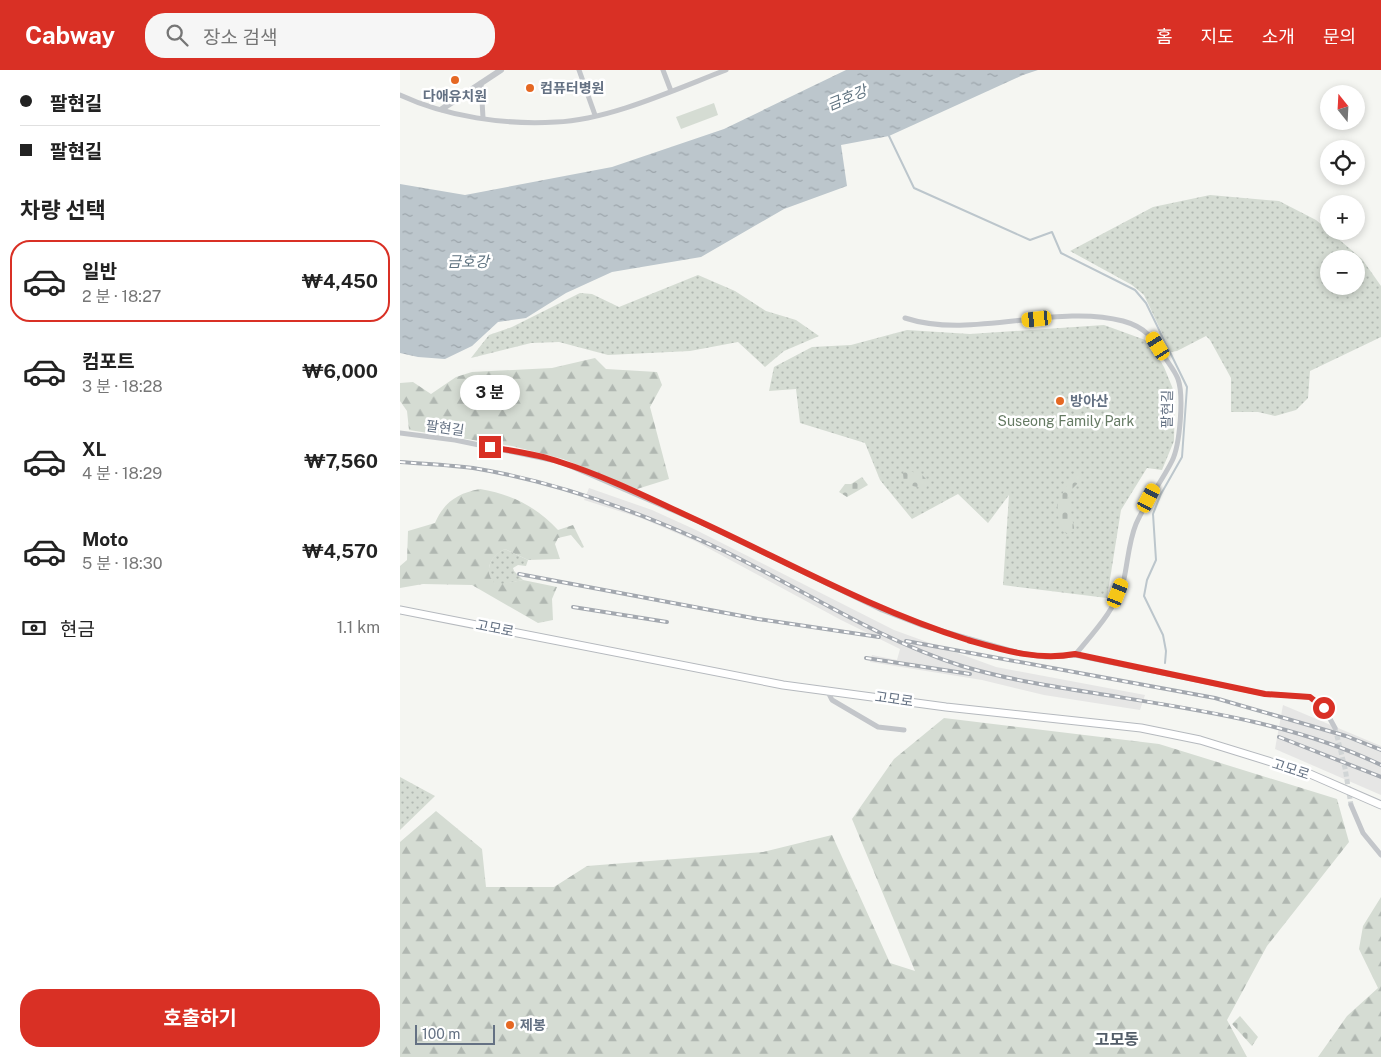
<!DOCTYPE html>
<html lang="ko">
<head>
<meta charset="utf-8">
<style>
  body { margin:0; font-family:"Public Sans","Noto Sans KR",sans-serif; background:#f6f6f6; color:#222; height:100vh; display:flex; flex-direction:column; font-size:19px; white-space:nowrap }
  * { box-sizing:border-box; margin:0 }
  p { font-size:16px; color:#767676 }
  .icon { flex:none; width:28px; height:28px; fill:none; stroke:currentColor; stroke-width:2; stroke-linecap:round; stroke-linejoin:round }
  .map { position:relative; flex:1; overflow:hidden }
  .sheet { display:flex; flex-direction:column; background:#fff; width:400px }
  .sheet>* { flex:none }
  .top-card { display:grid; align-content:center; height:110px; padding:0 20px; background:#fff }
  .needle { width:32px; rotate:342deg }
  .fabs { position:absolute; left:920px; top:15px; display:grid; gap:10px }
  .fabs a { display:grid; place-items:center; width:45px; height:45px; border-radius:50%; background:#fff; box-shadow:0 2px 8px #0003; font-size:25px }
  .scale { position:absolute; left:15px; bottom:12px; width:80px; box-sizing:border-box; padding-left:5px; border:2px solid #647183; border-top:0; font-size:14px; line-height:18px; white-space:nowrap; color:#647183; -webkit-text-stroke:4px #fff; paint-order:stroke }
  .end { position:absolute; width:22px; height:22px; margin:-11px; border:6px solid #d93025; background:#fff; box-shadow:0 0 0 2px #fff }
  .from { border-radius:50% }
  .bubble { position:absolute; height:35px; border-radius:18px; background:#fff; box-shadow:0 2px 8px #0003; font-size:16px; font-weight:700; line-height:35px; text-align:center }
  .car { position:absolute; width:15px; height:30px; margin:-15px -8px; border-radius:6px; box-shadow:0 0 4px 1px #0007; background:linear-gradient(#f5c518 24%,#345 0 40%,#f5c518 0 76%,#345 0 86%,#f5c518 0) }
  .top-card b { display:flex; align-items:center; gap:18px; height:48px; font-size:19px }
  .top-card b+b { border-top:1px solid #e0e0e0 }
  .top-card i { width:12px; height:12px; background:#222 }
  ul { padding:0; list-style:none }
  li { display:flex; align-items:center; gap:15px; height:82px; margin:0 10px 8px; padding:0 10px; border:2px solid transparent; border-radius:20px }
  li div { flex:1 }
  li b { display:block; font-size:19px }
  li em { font-style:normal; font-weight:700 }
  li.current { border-color:#d93025 }
  li>.icon { width:45px; height:45px; stroke-width:1.5 }
  h2 { padding:0 20px; font-size:22px; line-height:60px }
  .pay { display:flex; align-items:center; gap:12px; height:55px; padding:0 20px; font-size:19px }
  .pay p { margin-inline-start:auto }
  .cta { display:flex; gap:10px; margin-top:auto; padding:10px 20px }
  .cta a { flex:1; height:58px; border-radius:20px; background:#d93025; color:#fff; font-size:20px; font-weight:700; line-height:58px; text-align:center }
  header { display:flex; align-items:center; gap:30px; box-sizing:border-box; height:70px; padding:0 25px; background:#d93025; color:#fff }
  header strong { font-size:24px }
  nav { display:flex; gap:28px; margin-inline-start:auto; font-size:18px }
  .search { width:350px; height:45px; background:#f6f6f6; display:flex; align-items:center; gap:12px; box-sizing:border-box; padding:0 18px; border-radius:20px; color:#767676; font-size:19px }
  main { display:flex; flex:1; min-height:0 }
  .map>svg:first-child { display:block }
</style>
</head>
<body>
<header>
<strong>Cabway</strong>
<div class="search"><svg class="icon" aria-label="search" viewBox="0 0 24 24"><circle cx="10" cy="10" r="6"/><path d="M15 15l6 6"/></svg>장소 검색</div>
<nav><a>홈</a><a>지도</a><a>소개</a><a>문의</a></nav>
</header>
<main>
<section class="sheet">
<div class="top-card">
<b><i class="from"></i>팔현길</b>
<b><i></i>팔현길</b>
</div>
<h2>차량 선택</h2>
<ul>
<li class="current"><svg class="icon" aria-label="car" viewBox="0 0 24 24"><path d="M5 17H2v-5l4-1 3-4h7l3 4 3 1v5h-3M9 17h6M6 11h13"/><circle cx="7" cy="17" r="2"/><circle cx="17" cy="17" r="2"/></svg><div><b>일반</b><p>2 분 · 18:27</p></div><em>₩4,450</em></li>
<li><svg class="icon" aria-label="car" viewBox="0 0 24 24"><path d="M5 17H2v-5l4-1 3-4h7l3 4 3 1v5h-3M9 17h6M6 11h13"/><circle cx="7" cy="17" r="2"/><circle cx="17" cy="17" r="2"/></svg><div><b>컴포트</b><p>3 분 · 18:28</p></div><em>₩6,000</em></li>
<li><svg class="icon" aria-label="car" viewBox="0 0 24 24"><path d="M5 17H2v-5l4-1 3-4h7l3 4 3 1v5h-3M9 17h6M6 11h13"/><circle cx="7" cy="17" r="2"/><circle cx="17" cy="17" r="2"/></svg><div><b>XL</b><p>4 분 · 18:29</p></div><em>₩7,560</em></li>
<li><svg class="icon" aria-label="car" viewBox="0 0 24 24"><path d="M5 17H2v-5l4-1 3-4h7l3 4 3 1v5h-3M9 17h6M6 11h13"/><circle cx="7" cy="17" r="2"/><circle cx="17" cy="17" r="2"/></svg><div><b>Moto</b><p>5 분 · 18:30</p></div><em>₩4,570</em></li>
</ul>
<div class="pay"><svg class="icon" aria-label="cash" viewBox="0 0 24 24"><path d="M3 7h18v10H3z"/><circle cx="12" cy="12" r="2"/></svg>현금<p>1.1 km</p></div>
<div class="cta"><a>호출하기</a></div>
</section>
<div class="map">
<svg width="981" height="987" viewBox="0 0 981 987">
  <defs>
    <pattern id="grass-dots" width="8" height="8" patternUnits="userSpaceOnUse" patternTransform="scale(1.25)"><rect width="8" height="8" fill="#d5dcd3"/><path d="M2 2h.1M6 6h.1" fill="none" stroke="#b0b7b1" stroke-width="1.8" stroke-linecap="round"/></pattern>
    <pattern id="forest-firs" width="22" height="20" patternUnits="userSpaceOnUse" patternTransform="scale(1.25)"><rect width="22" height="20" fill="#d5dcd3"/><path d="M5 1l3.5 6h-7zM16 11l3.5 6h-7z" fill="#b0b7b1"/></pattern>
    <pattern id="cemetery-stones" width="16" height="16" patternUnits="userSpaceOnUse" patternTransform="scale(1.25)"><rect width="16" height="16" fill="#d5dcd3"/><path d="M2 7V4a2 2 0 0 1 4 0v3zM10 15v-3a2 2 0 0 1 4 0v3z" fill="#b0b7b1"/></pattern>
    <pattern id="water-ripples" width="26" height="14" patternUnits="userSpaceOnUse" patternTransform="scale(1.25)"><rect width="26" height="14" fill="#bcc6cc"/><path d="M2 4q2-2 4 0t4 0M15 11q2-2 4 0t4 0" fill="none" stroke="#9ca5ab"/></pattern>
  </defs>
  <rect width="100%" height="100%" fill="#f5f6f2"/>
  <g fill="#e6e6e5">
    <path d="M189 418 252 440 296 460 494 560 596 597 745 625 740 640 644 625 582 610 470 592 472 585 497 590 500 579 441 550 295 471 241 448 184 430Z"/>
    <path d="M883 635 981 676V725L875 679Z"/>
  </g>
  <g fill="url(#grass-dots)" fill-rule="evenodd">
    <path d="M810 125 879 131 916 150 962 189 981 216V267L910 301 908 328 896 340 875 346 858 342H831V308L810 270 806 266 777 281 771 282 744 225 732 215 670 181 753 137ZM929 189H956V216H929Z"/>
    <path d="M298 205 335 221 366 241 396 250 419 266 384 281 365 297 338 272 290 281 208 285 159 272 131 273 71 288 89 265 112 257 180 223 192 224 219 237Z"/>
    <path d="M704 255 748 271 764 297 775 324 774 371 762 400 747 398 721 440 707 528 603 515 609 425 588 453 558 424 512 449 480 410 465 373 400 353 396 319 369 321 374 297 412 277 451 275 507 260 570 264Z"/>
    <path d="M105 479 128 490 126 496 118 495 113 498 114 501 123 510 96 516C83 502 89 486 105 479Z"/>
    <path d="M0 707 35 726 0 760Z"/>
  </g>
  <g fill="url(#forest-firs)">
    <path d="M195 288 206 299 257 302 262 315 250 337 269 409 237 419 163 389 112 376 9 360 7 341 0 331V313L13 312 31 324 56 307 72 302 152 298Z"/>
    <path d="M80 419C111 424 137 437 158 460L173 455 184 477 182 478 171 465 158 468 155 474 160 489 128 490 105 479C89 487 83 502 96 515L123 510 157 517 152 529 153 550 138 553 72 515 23 514 0 518V496L7 490 8 461 35 453C44 432 58 423 80 419Z"/>
    <path d="M544 648 759 674 937 729 949 772 867 876 827 950 847 987H0V772L36 741 82 779 86 817H154L187 796 363 782 432 765 490 893 515 901 452 749 494 689Z"/>
    <path d="M981 827V987H918L947 946 978 918 959 879 963 856Z"/>
  </g>
  <g fill="url(#cemetery-stones)">
    <path d="M507 400 522 405 528 411 526 419 504 414 503 403Z"/>
    <path d="M679 405 680 411 670 421 668 431 674 457V461L667 464 660 459 657 434 672 406Z"/>
    <path d="M462 407 468 415 447 427 439 422 445 414H451Z"/>
    <path d="M840 946 858 967 852 976 832 954Z"/>
  </g>
  <path fill="#d5dcd3" d="M314 33 318 45 281 59 276 47Z"/>
  <path fill="url(#water-ripples)" d="M446 0H638L623 5 489 66 441 75 447 116 384 139 301 187 212 202 166 223 126 248 98 252 72 276 45 289 18 287 0 283V114L65 125 212 97 324 59Z"/>
  <g fill="none" stroke-linecap="round" stroke-linejoin="round">
    <path stroke="#bcc6cc" stroke-width="2" d="M489 66 514 118 630 170 652 162 661 183 735 220 746 233 787 317 782 387 761 424 753 444 756 490 747 510 744 526 763 565 766 581 765 593"/>
    <path stroke="#d1d5d6" stroke-width="5" stroke-dasharray="5 2.5" stroke-linecap="butt" d="M935 658 945 698 951 735"/>
    <defs>
      <path id="secondary" d="M0 540 383 615 546 637 741 658 800 670 910 704 981 735"/>
    </defs>
    <use href="#secondary" stroke="#b5b9be" stroke-width="9"/>
    <g stroke="#c3c6ca" stroke-width="5">
      <path d="M179 0 195 45"/>
      <path d="M263 0 271 21"/>
      <path d="M81 13 83 48"/>
      <path d="M0 25C47 47 105 55 156 52 209 50 276 19 326 0"/>
      <path d="M505 248C572 270 656 233 723 251 745 257 753 268 764 286 769 294 775 301 778 309 784 326 780 375 772 391 761 413 746 431 736 454 729 471 728 490 724 509 717 538 694 562 675 585"/>
      <path d="M0 363 55 370 161 392 300 452 482 540 521 555 619 583 646 587 675 585 865 624 909 627 924 638 935 658"/>
      <path d="M427 620 432 630 478 657 504 660"/>
      <path d="M951 735 963 763 981 785"/>
    </g>
    <path stroke="#c3c6ca" stroke-width="6" d="M42 39 101 0"/>
    <use href="#secondary" stroke="#fff" stroke-width="7"/>
    <defs>
      <g id="rail">
        <path d="M0 392C24 394 49 395 73 398 159 412 245 444 324 481 404 520 477 569 562 596 605 609 650 616 694 623 791 639 892 652 981 695"/>
        <path d="M119 504 358 549 479 567"/>
        <path d="M173 537 267 552"/>
        <path d="M506 571 815 628 946 666 981 680"/>
        <path d="M466 588 570 604"/>
        <path d="M879 667 981 707"/>
      </g>
    </defs>
    <use href="#rail" stroke="#a3a8af" stroke-width="4"/>
    <use href="#rail" stroke="#fff" stroke-width="2" stroke-dasharray="5.5" stroke-linecap="butt"/>
  </g>
  <g fill="none" stroke-linecap="round" stroke-linejoin="round">
    <path stroke="#d93025" stroke-width="6" d="M90 377C114 381 138 384 160 392 208 407 257 432 303 453 391 494 475 541 568 570 603 580 638 591 675 584L865 624 910 627 924 638"/>
  </g>
  <g fill="#e56823" stroke="#fff" stroke-width="2">
    <circle cx="55" cy="10" r="5"/>
    <circle cx="130" cy="18" r="5"/>
    <circle cx="660" cy="331" r="5"/>
    <circle cx="110" cy="955" r="5"/>
  </g>
  <g text-anchor="middle" stroke-width="5" stroke-linejoin="round" paint-order="stroke">
    <g font-size="14" font-weight="bold" fill="#647183" stroke="#fff" text-anchor="start">
      <text x="140" y="23">컴퓨터병원</text>
      <text x="55" y="31" text-anchor="middle">다애유치원</text>
      <text x="670" y="336">방아산</text>
      <text x="120" y="960">제봉</text>
    </g>
    <g font-size="14" fill="#647183" stroke="#fff">
      <text transform="translate(767 339) rotate(-89)" y="5">팔현길</text>
      <text transform="translate(45 358) rotate(8)" y="5">팔현길</text>
      <text transform="translate(95 558) rotate(11)" y="5">고모로</text>
      <text transform="translate(494 629) rotate(8)" y="5">고모로</text>
      <text transform="translate(891 699) rotate(18)" y="5">고모로</text>
    </g>
    <g font-size="14" fill="#657a63" stroke="#fff">
      <text x="666" y="356">Suseong Family Park</text>
    </g>
    <g font-size="15" font-style="italic" fill="#5f7380" stroke="#fff">
      <text transform="translate(447 28) rotate(-22)" y="5">금호강</text>
      <text x="68" y="197">금호강</text>
    </g>
    <g font-size="16" font-weight="bold" fill="#525c68" stroke="#fff">
      <text x="717" y="975">고모동</text>
    </g>
  </g>
</svg>
<div class="fabs">
<a><svg class="needle" viewBox="-14 -14 28 28"><path d="M0-13l5 13h-10z" fill="#e53935"/><path d="M0 13l5-13h-10z" fill="#767676"/></svg></a>
<a><svg class="icon" aria-label="locate" viewBox="0 0 24 24"><circle cx="12" cy="12" r="6"/><path d="M12 2v4M12 18v4M2 12h4M18 12h4"/></svg></a>
<a>+</a>
<a>−</a>
</div>
<div class="scale">100 m</div>
<i class="end from" style="left:924px;top:638px"></i>
<i class="end" style="left:90px;top:377px"></i>
<div class="bubble" style="left:60px;top:305px;width:60px">3 분</div>
<i class="car" style="left:637px;top:249px;rotate:264deg"></i>
<i class="car" style="left:758px;top:276px;rotate:328deg"></i>
<i class="car" style="left:749px;top:428px;rotate:28deg"></i>
<i class="car" style="left:718px;top:523px;rotate:22deg"></i>
</div>
</main>
</body>
</html>
